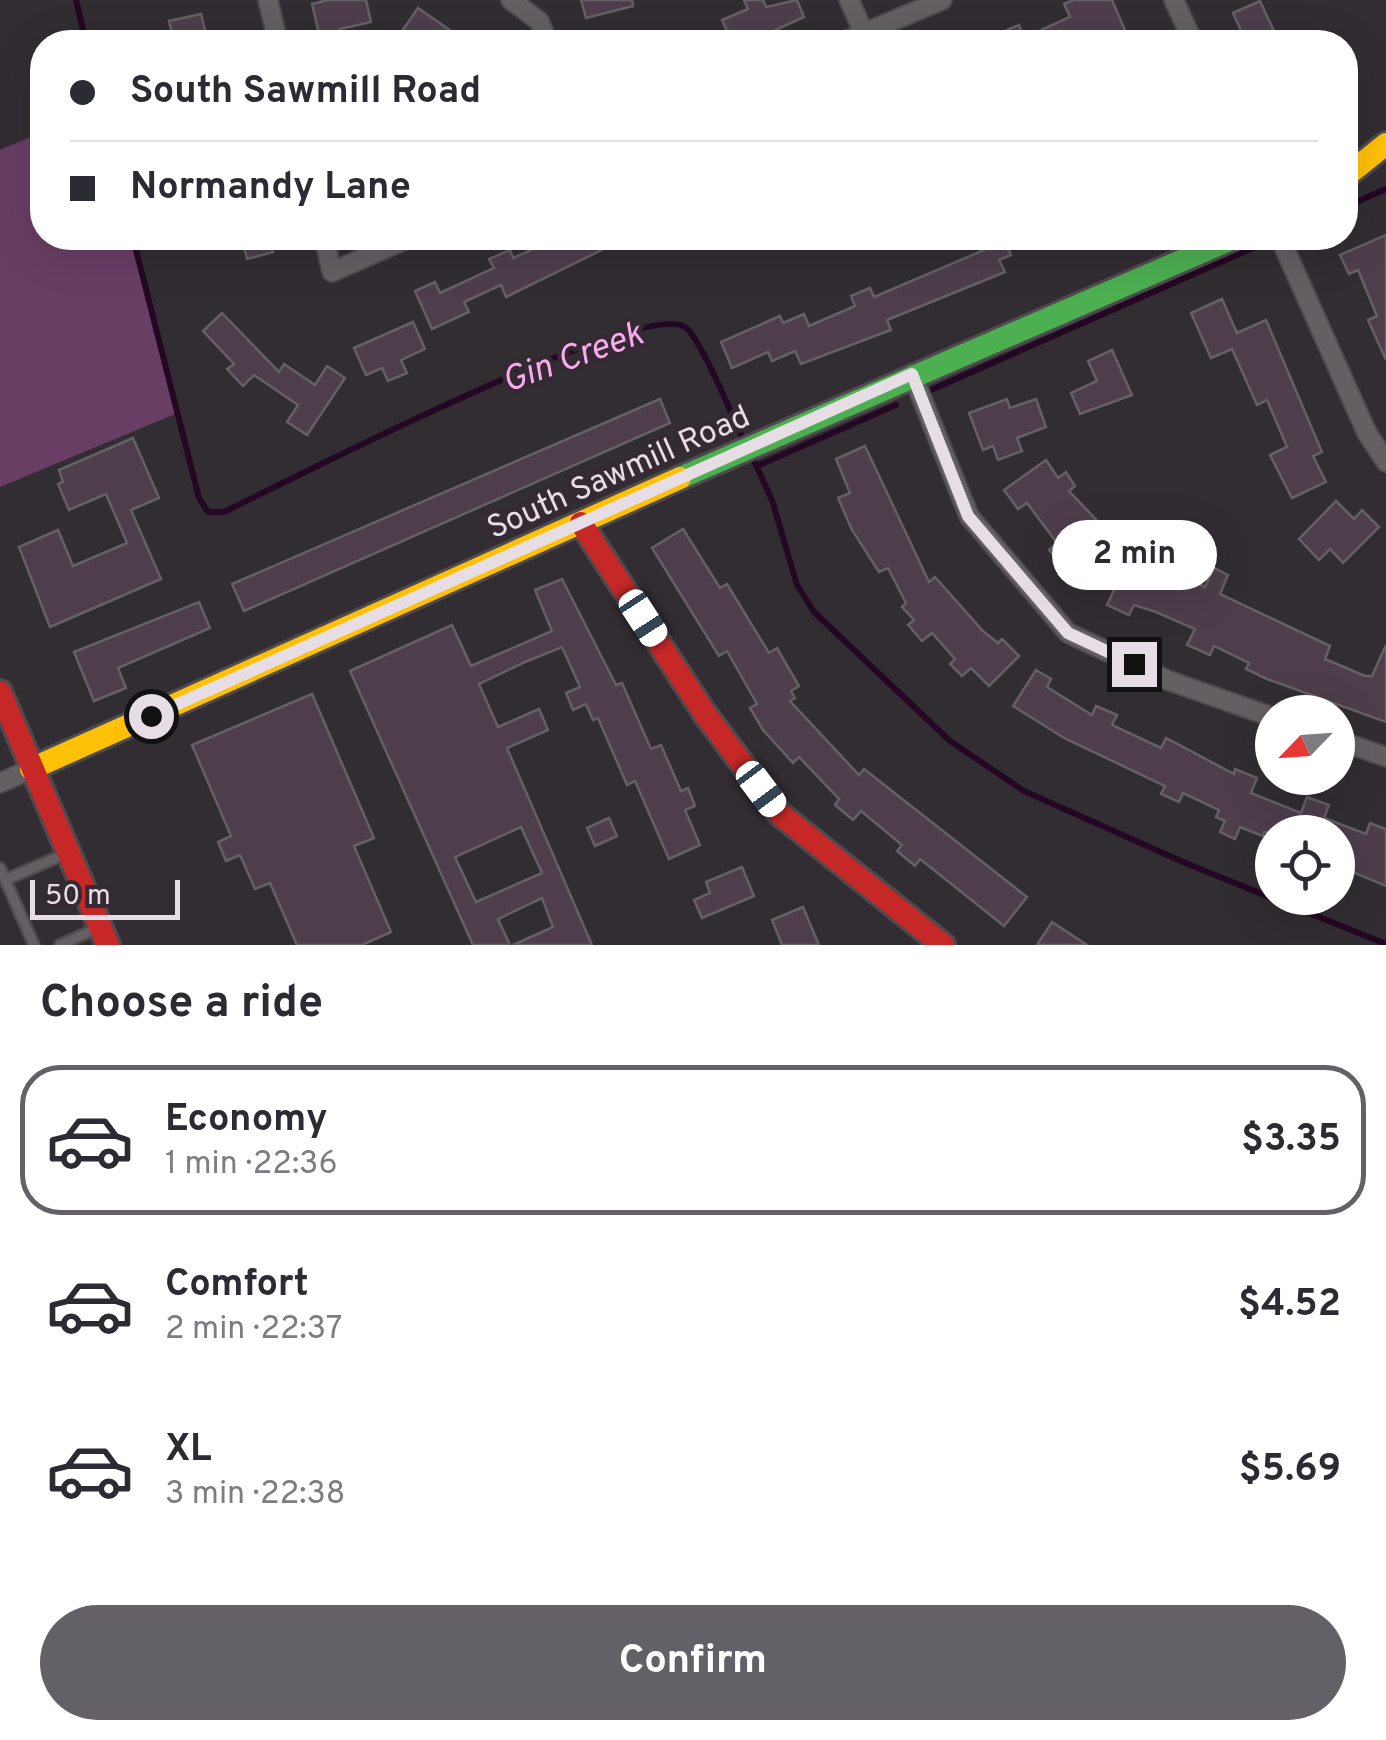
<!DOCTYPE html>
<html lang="en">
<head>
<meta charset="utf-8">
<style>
  body { margin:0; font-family:Overpass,sans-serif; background:#f7f7f7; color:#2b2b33; height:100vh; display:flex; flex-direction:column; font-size:38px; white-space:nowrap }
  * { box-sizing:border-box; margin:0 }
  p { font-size:32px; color:#7c7c81 }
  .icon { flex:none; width:55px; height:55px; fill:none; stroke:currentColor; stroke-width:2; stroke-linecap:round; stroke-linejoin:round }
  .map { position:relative; height:945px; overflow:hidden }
  .details { display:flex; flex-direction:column; background:#fff; flex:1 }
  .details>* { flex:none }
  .top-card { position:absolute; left:30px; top:30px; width:1328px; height:220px; border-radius:40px; box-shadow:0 10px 40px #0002; display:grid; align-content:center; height:220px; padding:0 40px; background:#fff }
  .needle { width:65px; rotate:245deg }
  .buttons { position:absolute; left:1255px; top:695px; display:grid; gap:20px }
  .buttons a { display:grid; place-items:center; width:100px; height:100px; border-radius:50%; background:#fff; box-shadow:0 10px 40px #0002; font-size:50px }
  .scale { position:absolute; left:30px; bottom:25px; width:150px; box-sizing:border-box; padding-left:10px; border:5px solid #e6dee4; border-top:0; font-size:28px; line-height:35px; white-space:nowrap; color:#e6dee4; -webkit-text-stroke:8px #352a33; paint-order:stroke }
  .end { position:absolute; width:45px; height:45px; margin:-22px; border:12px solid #e6dee4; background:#111; box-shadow:0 0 0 5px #111 }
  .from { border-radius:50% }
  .bubble { position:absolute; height:70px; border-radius:35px; background:#fff; box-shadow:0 10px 40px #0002; font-size:32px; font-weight:700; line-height:70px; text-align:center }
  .car { position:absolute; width:30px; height:60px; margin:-30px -15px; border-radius:12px; box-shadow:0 0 8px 2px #0007; background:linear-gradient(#fff 24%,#345 0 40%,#fff 0 76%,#345 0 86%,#fff 0) }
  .top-card b { display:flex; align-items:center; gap:35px; height:95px; font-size:38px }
  .top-card b+b { border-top:2px solid #e1e1e2 }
  .top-card i { width:25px; height:25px; background:#2b2b33 }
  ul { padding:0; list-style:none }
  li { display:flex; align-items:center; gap:30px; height:150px; margin:0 20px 15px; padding:0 20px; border:5px solid transparent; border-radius:40px }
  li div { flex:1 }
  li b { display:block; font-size:38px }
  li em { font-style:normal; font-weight:700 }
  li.current { border-color:#636067 }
  li>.icon { width:90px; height:90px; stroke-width:1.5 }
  h2 { padding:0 40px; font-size:45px; line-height:120px }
  .action { display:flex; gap:20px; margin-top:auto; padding:20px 40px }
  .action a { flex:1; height:115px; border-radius:60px; background:#636067; color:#fff; font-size:40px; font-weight:700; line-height:115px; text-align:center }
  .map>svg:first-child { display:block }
</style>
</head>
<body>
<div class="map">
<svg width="1386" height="945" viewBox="0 0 1386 945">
  <rect width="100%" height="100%" fill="#322d32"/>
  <path fill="#693e65" d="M42 132V238H131L175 414 0 487V150Z"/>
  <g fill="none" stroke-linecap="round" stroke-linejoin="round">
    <g stroke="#240723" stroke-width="6">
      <path d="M76 0 86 42"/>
      <path d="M1345 207 1386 189"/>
      <path d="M133 238 199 498 208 512H224C284 483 643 298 685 327 700 337 734 420 744 441"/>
      <path d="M931 390 1255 247"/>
      <path d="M750 452 772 500 797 585 814 612 950 741 1024 791 1183 862 1386 944"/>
      <path d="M757 466 896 405"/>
    </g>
  </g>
  <g fill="#4e3e4c" stroke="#656065" stroke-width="2.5" fill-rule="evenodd">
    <path d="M328 0H366L371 22 340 29 343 42H321L312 4Z"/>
    <path d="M581 0H632L633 6 586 18Z"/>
    <path d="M744 0H763L766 7 797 0 804 17 749 42H732L722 20 748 9Z"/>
    <path d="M1073 0H1112L1130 42H1097L1095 38 1083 42H980L1019 25 1024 38 1070 17 1064 4Z"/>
    <path d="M1260 1 1279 42H1246L1233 13Z"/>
    <path d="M418 8 467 42H411L400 34Z"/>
    <path d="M201 14 208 42H174L169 21Z"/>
    <path d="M1386 235V360L1368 320 1377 316 1358 270 1349 274 1340 255Z"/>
    <path d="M242 238H270L273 252 247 259Z"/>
    <path d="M559 238H626L506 297 501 285 464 302 469 312 432 329 415 291 435 282 440 293 494 268 489 259 510 250 513 258Z"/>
    <path d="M1005 241 1011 255 999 260 1005 272 887 320 891 330 801 364 795 351 772 361 768 352 732 368 721 342 780 316 783 323 804 314 809 326 855 306 851 296 870 288 874 297Z"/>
    <path d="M1222 299 1237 333 1266 320 1322 452 1313 456 1326 482 1292 498 1270 455 1287 447 1267 400 1257 405 1232 349 1211 358 1191 313Z"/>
    <path d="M222 313 279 372 284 364 315 385 327 366 345 378 307 435 287 422 298 405 254 375 243 386 227 369 234 364 203 331Z"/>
    <path d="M413 322 425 349 401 360 407 373 388 381 382 368 366 375 354 348Z"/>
    <path d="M1112 350 1132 395 1080 414 1071 393 1097 381 1088 361Z"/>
    <path d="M660 399 670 423 244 611 232 584Z"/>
    <path d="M1007 399 1010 408 1036 399 1046 427 1017 438 1022 451 998 460 993 446 983 450 969 413Z"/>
    <path d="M133 438 159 498 131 510 161 579 50 627 19 547 58 530 73 566 127 543 106 494 69 510 58 484 63 482 59 470Z"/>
    <path d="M865 446 929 582 935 577 983 631 998 643 1002 639 1019 656 989 686 971 668 962 676 950 664 955 659 932 633 922 641 908 625 914 620 902 607 906 603 888 568 879 572 852 530 838 498 850 493 836 459Z"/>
    <path d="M1046 460 1058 478 1066 472 1075 486 1069 491 1123 548 1089 581 1069 560 1063 565 1049 550 1057 543 1027 503 1018 509 1004 490Z"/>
    <path d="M1336 501 1354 519 1362 510 1379 527 1343 563 1330 549 1319 560 1299 539Z"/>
    <path d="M683 529 720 588 727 584 769 653 777 648 799 686 791 691 795 698 790 701 859 775 864 769 1027 897 1004 926 920 859 915 866 897 851 902 845 861 811 853 820 835 805 839 799 799 757 793 763 763 730 750 708 757 704 727 651 719 656 652 548Z"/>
    <path d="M1128 561 1185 589 1190 580 1205 587 1214 568 1228 575 1220 594 1330 646 1325 659 1365 676H1372L1386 645V722L1267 679 1246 669 1249 663 1214 646 1210 655 1187 645 1195 629 1156 612 1134 605 1129 615 1107 605Z"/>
    <path d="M562 579 616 685 622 683 651 749 661 745 681 791 688 788 695 806 685 810 700 845 669 859 635 781 627 785 598 718 593 720 586 704 573 710 566 693 580 687 562 647 525 662 479 684 498 727 539 709 548 730 507 748 592 945H513L553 927 542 898 498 919 510 945H473L350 671 452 625 471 666 552 631 535 590ZM521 827 542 873 476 902 455 857Z"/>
    <path d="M199 602 210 628 118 668 126 688 94 701 74 652Z"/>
    <path d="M1036 670 1051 679 1047 687 1092 715 1096 706 1117 715 1112 725 1161 748 1166 738 1234 774 1235 769 1257 778 1251 793 1301 813 1307 797 1329 805 1324 818 1366 834 1370 823 1386 829V886L1338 866V832H1264L1263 836 1240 827 1235 839 1220 832 1225 821 1216 817 1219 810 1183 793 1179 802 1161 794 1165 786 1064 738 1013 706Z"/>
    <path d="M312 694 374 838 354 846 391 932 362 945H297L270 883 255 889 240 855 226 861 218 842 231 836 192 745Z"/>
    <path d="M609 818 617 836 595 846 587 828Z"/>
    <path d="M742 867 754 896 702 918 694 900 710 893 706 882Z"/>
    <path d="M803 907 819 945H782L772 920Z"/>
    <path d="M1052 922 1087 945H1037Z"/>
  </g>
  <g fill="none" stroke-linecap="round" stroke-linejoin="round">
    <defs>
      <g id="lane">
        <path d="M0 868 34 945"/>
        <path d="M5 880 65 854"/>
        <path d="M60 945 98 928"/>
      </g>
      <g id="street">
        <path d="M268 0 278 42"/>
        <path d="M511 0 539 21 548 42"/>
        <path d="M849 0 864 33"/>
        <path d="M1174 0 1193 42"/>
        <path d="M843 42 942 0"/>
        <path d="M324 238 332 272 409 238"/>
        <path d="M1280 238 1367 433 1386 462"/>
        <path d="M912 374 969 516 1068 633 1167 680 1272 717"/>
        <path d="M1338 740 1386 757"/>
        <path d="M0 783 31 769"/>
      </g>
      <path id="fast" d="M680 478 1234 238"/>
      <g id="slow">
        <path d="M1345 177 1386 144"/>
        <path d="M31 769 680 478"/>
      </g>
      <g id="jam">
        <path d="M581 523 705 714 780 814 943 945"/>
        <path d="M0 692 108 945"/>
      </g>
    </defs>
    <use href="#lane" stroke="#4f4a4e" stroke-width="14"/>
    <use href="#street" stroke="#4f4a4e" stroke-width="22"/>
    <use href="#fast" stroke="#4f4a4e" stroke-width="28"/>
    <use href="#slow" stroke="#4f4a4e" stroke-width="28"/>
    <use href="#jam" stroke="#4f4a4e" stroke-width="28"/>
    <use href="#lane" stroke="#635f63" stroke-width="9"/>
    <use href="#street" stroke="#635f63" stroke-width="18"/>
    <use href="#fast" stroke="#4caf50" stroke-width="22"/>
    <use href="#slow" stroke="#ffc107" stroke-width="22"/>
    <use href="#jam" stroke="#c62828" stroke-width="22"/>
  </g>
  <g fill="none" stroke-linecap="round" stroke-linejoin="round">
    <path stroke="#e6dee4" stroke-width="12" d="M151 716 912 374 968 516 1068 633 1134 664"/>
  </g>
  <g text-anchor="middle" stroke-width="9" stroke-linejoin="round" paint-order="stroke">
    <g font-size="32" fill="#e6dee4" stroke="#352a33">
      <text transform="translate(618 471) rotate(-24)" y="11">South Sawmill Road</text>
    </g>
    <g font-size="35" font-style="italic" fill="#f7acee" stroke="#352a33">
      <text transform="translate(572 356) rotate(-20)" y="12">Gin Creek</text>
    </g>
  </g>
</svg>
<div class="buttons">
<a><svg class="needle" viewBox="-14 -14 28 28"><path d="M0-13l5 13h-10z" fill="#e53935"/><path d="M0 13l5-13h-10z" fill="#7c7c81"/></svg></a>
<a><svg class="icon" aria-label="locate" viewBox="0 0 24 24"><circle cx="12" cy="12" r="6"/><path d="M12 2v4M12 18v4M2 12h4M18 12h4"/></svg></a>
</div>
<div class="scale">50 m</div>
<i class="end from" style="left:151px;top:716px"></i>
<i class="end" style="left:1134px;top:664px"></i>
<div class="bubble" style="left:1052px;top:520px;width:165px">2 min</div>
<i class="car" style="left:643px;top:618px;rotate:147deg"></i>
<i class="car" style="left:761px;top:789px;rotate:143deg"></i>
<div class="top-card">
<b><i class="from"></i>South Sawmill Road</b>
<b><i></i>Normandy Lane</b>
</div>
</div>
<section class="details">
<h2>Choose a ride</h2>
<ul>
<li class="current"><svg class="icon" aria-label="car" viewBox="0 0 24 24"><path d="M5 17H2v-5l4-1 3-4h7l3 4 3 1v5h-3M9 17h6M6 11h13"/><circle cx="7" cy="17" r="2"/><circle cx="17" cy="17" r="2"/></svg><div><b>Economy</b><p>1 min · 22:36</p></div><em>$3.35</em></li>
<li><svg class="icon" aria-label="car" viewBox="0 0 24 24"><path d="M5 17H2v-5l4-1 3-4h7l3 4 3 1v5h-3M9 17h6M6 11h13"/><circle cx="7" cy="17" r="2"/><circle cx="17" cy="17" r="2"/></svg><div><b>Comfort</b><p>2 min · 22:37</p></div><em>$4.52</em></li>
<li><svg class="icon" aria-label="car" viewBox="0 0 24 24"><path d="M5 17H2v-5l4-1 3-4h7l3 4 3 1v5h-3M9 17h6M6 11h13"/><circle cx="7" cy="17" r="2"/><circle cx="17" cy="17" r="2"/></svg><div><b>XL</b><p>3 min · 22:38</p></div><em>$5.69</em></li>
</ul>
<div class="action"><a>Confirm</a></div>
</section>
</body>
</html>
